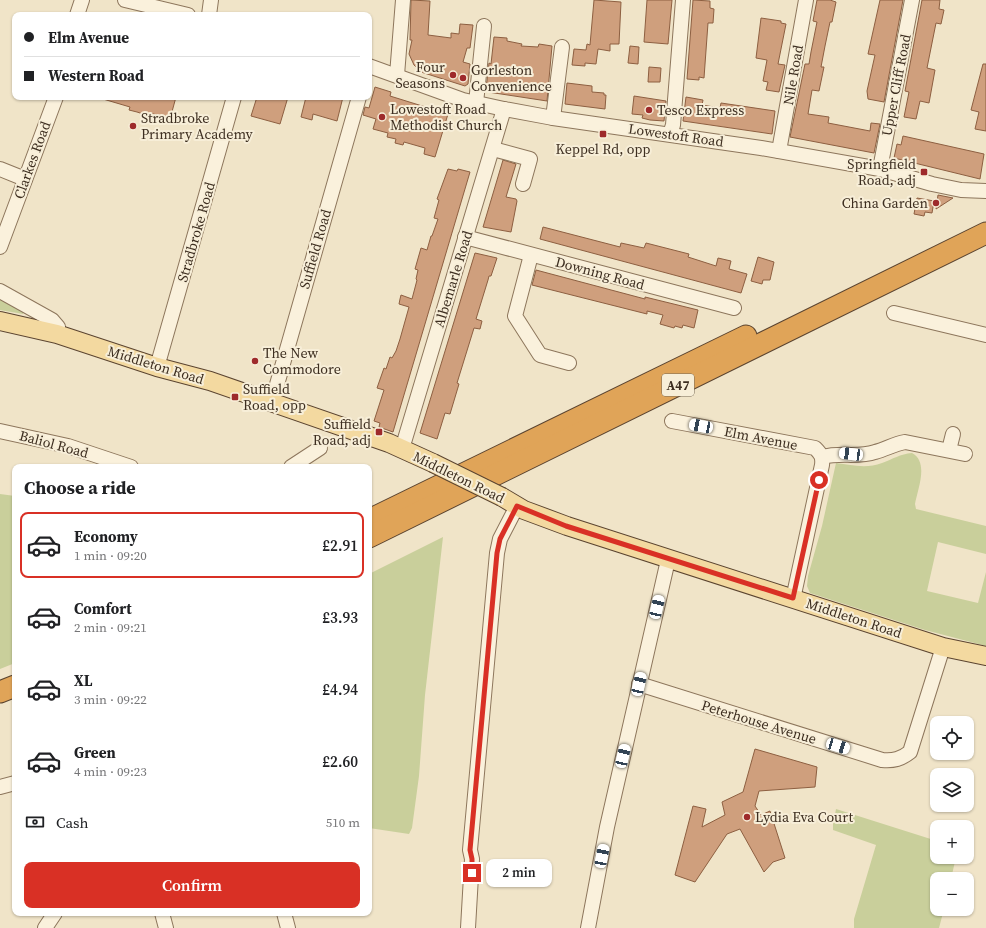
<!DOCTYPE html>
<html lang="en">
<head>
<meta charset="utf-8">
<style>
  body { margin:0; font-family:"Source Serif 4",serif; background:#f6f6f6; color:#202124; height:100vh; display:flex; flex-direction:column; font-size:15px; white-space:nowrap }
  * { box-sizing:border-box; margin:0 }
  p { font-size:13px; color:#757577 }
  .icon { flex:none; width:22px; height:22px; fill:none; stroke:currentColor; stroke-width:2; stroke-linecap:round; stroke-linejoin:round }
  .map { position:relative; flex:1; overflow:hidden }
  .details { position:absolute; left:12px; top:464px; width:360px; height:452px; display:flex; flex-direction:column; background:#fff; border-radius:8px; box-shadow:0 1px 3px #0004 }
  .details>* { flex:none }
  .top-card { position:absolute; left:12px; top:12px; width:360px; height:88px; border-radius:8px; box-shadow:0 1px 3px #0004; display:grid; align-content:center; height:88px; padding:0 12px; background:#fff }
  .controls { position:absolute; left:930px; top:716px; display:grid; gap:8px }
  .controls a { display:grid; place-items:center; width:44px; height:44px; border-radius:8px; background:#fff; box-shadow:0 1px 3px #0004; font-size:20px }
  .end { position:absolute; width:18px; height:18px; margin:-9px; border:5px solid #d93025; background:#fff; box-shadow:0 0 0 2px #fff }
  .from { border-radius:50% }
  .bubble { position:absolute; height:28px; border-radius:8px; background:#fff; box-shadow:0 1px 3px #0004; font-size:13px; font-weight:600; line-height:28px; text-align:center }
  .car { position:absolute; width:12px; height:24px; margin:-12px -6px; border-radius:5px; box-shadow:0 0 3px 1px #0007; background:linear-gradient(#fff 24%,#345 0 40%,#fff 0 76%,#345 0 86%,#fff 0) }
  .top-card b { display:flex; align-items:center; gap:14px; height:38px; font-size:15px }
  .top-card b+b { border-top:1px solid #e0e0e0 }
  .top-card i { width:10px; height:10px; background:#202124 }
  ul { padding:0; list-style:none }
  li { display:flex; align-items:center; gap:12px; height:66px; margin:0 8px 6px; padding:0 4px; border:2px solid transparent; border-radius:8px }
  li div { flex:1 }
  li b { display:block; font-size:15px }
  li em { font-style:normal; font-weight:600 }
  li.on { border-color:#d93025 }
  li>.icon { width:36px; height:36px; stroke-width:1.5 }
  h2 { padding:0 12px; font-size:18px; line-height:48px }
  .pay { display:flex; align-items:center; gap:10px; height:44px; padding:0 12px; font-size:15px }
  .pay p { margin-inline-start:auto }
  .button { display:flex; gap:8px; margin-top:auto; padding:8px 12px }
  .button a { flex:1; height:46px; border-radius:8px; background:#d93025; color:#fff; font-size:16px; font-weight:600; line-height:46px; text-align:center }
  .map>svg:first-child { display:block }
</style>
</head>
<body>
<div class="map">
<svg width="986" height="928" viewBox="0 0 986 928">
  <rect width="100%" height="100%" fill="#f0e4c8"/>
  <g fill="#c9cf9b">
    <path d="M0 294 25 307 23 314 0 310Z"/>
    <path d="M912 453C929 462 918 488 915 504L916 509 986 526V554L938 542 927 591 978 603 986 572V646L925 630 810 593 807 586 808 576 822 526 836 463C852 465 866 469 882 463 893 459 900 454 912 453Z"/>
    <path d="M0 494 15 496V663L0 669Z"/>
    <path d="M443 537 425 695 419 776 412 828 409 834 369 828V574Z"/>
    <path d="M836 809 937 841V857H956L951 879H937V909H944L939 928H854V919L876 845 833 830V824Z"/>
  </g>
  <g fill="#cf9f7d" stroke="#8d5f41">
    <path d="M411 0 430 1 428 35 451 38V33L459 34 460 24 473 25 470 48H467L463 62 470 64 468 84 465 86 421 72 414 65 409 54 412 40H410Z"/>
    <path d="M594 0 621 2 619 44H610V51L598 49 596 64 585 63V66L572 65 574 49 586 50 587 44 590 45Z"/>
    <path d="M647 0H672L668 44 644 42Z"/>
    <path d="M693 0 710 1V8L714 9 713 23H708L704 78 699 77V80L687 79Z"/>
    <path d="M817 0H830L836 2 832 22H830L825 46 821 67H824L819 91 812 90 808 114 829 117 828 123 870 131 871 123 880 124 874 153 790 137 805 64H809L811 52 817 22 813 21Z"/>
    <path d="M880 0H903L884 102 868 99 867 91 875 55 868 54Z"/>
    <path d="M922 0H940L939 9 944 10 941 24 936 23 927 68 935 70 929 103 920 101 916 119 904 117 909 92 905 91Z"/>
    <path d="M761 18 781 21V23L786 24 778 64 785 65 779 92 766 90 768 82 763 81 767 60 756 58Z"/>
    <path d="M494 37 507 38V41L522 44 521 46 538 47 539 44 552 46 547 101 488 92 486 89 489 63 491 64Z"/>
    <path d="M630 46 639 47 638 64 628 63Z"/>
    <path d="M983 64H986V131L975 129 979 112 971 110Z"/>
    <path d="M649 67 661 68 660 82H648Z"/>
    <path d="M567 83 592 86V92L604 93V95H606L605 109 565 104Z"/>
    <path d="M375 87 391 92 390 96 448 114 435 157 424 154 425 148 404 142 403 145 395 143 396 139 387 137 388 133 373 129 376 119 363 115 365 107 369 108Z"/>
    <path d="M634 96 666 101 664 121 650 120 642 118 643 115 632 114Z"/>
    <path d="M103 97H176L170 119 150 113 149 116 137 112 129 110 130 107 103 99Z"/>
    <path d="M257 97H288L280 124 251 116Z"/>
    <path d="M306 97H343L337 121 313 114 312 120 301 117Z"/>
    <path d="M686 97 703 100 702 105 720 108 721 103 775 111 772 134 683 121Z"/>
    <path d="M903 136 984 154 980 179 894 158 897 144 901 145Z"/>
    <path d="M503 160 516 164 506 197 516 199 517 201 511 232 483 227Z"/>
    <path d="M448 169 457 171 458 169 470 172 393 432 379 427 380 423 374 421 384 390 377 388 384 368 386 369 390 357 392 358 396 351 400 339 409 307 399 304 400 299 401 295 412 299 417 280 416 279 418 270 415 269 421 248 427 250 431 236H432L438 219 434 218 439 200 437 199Z"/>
    <path d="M938 195 953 198 936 209Z"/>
    <path d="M917 198 934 201 932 213 925 212 924 216 914 214Z"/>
    <path d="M543 227 620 247 621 243 644 248 646 243 689 254 688 257 716 266 718 258 731 261 729 269 747 274 741 293 540 239Z"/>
    <path d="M475 253 497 258 491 276H489L488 280 476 319 482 321 480 329 474 328 457 383 459 384 450 414 445 413 437 439 420 433Z"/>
    <path d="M758 257 774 262 770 280H763L762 284 751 281Z"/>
    <path d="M536 270 645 299V297L698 310 694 328 683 325 682 328 675 326 674 328 660 324 663 315 647 311V314L532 285Z"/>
    <path d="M755 749 817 767 815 787 759 791 755 806 761 815 770 811 785 858 773 862 764 872 740 829 727 834 695 882 675 875 693 806 706 809 702 827 725 815 722 802 743 792Z"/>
  </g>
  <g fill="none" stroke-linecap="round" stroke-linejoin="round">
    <defs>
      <g id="minor">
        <path d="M125 0 188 15"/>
        <path d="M77 15 82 0"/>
        <path d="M209 15 211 0"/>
        <path d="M369 66 463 100 504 109 553 118 761 148 880 169 932 184 961 190 986 191"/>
        <path d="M397 75 403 0"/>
        <path d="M476 103 484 26"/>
        <path d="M553 118 562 47"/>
        <path d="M670 134 673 125 683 0"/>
        <path d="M493 149 530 159 523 184"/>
        <path d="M779 151 806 0"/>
        <path d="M0 169 25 179"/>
        <path d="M880 169 912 0"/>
        <path d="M465 237 734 308"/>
        <path d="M0 247 56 97"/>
        <path d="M531 255 515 316 540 355 569 363"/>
        <path d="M0 291 52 320 58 327 57 334"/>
        <path d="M894 313 986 335"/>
        <path d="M157 367 234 97"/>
        <path d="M272 402 359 97"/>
        <path d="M672 421 815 448C821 454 823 457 822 465L793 599"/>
        <path d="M0 431 68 446 131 467"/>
        <path d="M402 449 504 109"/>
        <path d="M949 450 953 434"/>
        <path d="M823 457C840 452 858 458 875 452 886 449 894 444 905 442L965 454"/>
        <path d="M291 467 320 448"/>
        <path d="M639 684 882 760C894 761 901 759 910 752L943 647"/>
        <path d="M0 787 15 783"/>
        <path d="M162 913 166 928"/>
        <path d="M284 913 288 928"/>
        <path d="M45 928 55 913"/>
        <path d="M468 928 472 859 470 850 497 553 500 539 517 506"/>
        <path d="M588 928 607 827 668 560"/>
      </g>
      <g id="major">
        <path d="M0 321 57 334 157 367 210 381 389 443 433 463"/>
        <path d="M502 497 524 510 567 526 943 647 986 656"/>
      </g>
      <g id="highway">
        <path d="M369 520 746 336"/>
        <path d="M369 537 986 233"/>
        <path d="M0 692 15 686"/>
      </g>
    </defs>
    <use href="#minor" stroke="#8d765c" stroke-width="16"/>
    <use href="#major" stroke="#5b4430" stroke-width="20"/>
    <use href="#highway" stroke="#5b4430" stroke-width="23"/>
    <use href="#minor" stroke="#faf1dc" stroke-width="14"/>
    <use href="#major" stroke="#f3d9a0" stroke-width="18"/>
    <use href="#highway" stroke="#e0a458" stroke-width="21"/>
    <defs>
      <path id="major-bridge" d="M433 463 502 497"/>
    </defs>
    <use href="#major-bridge" stroke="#5b4430" stroke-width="20" stroke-linecap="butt"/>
    <use href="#major-bridge" stroke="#f3d9a0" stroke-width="18"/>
  </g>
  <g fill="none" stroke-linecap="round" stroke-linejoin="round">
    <path stroke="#d93025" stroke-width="5" d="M472 873V859L470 850 497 553 500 539 517 506 566 526 793 598 819 480"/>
  </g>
  <g fill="#9e2a2b" stroke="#f7eed8" stroke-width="1.5">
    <circle cx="453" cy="75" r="4"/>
    <circle cx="463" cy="78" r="4"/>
    <circle cx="649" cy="110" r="4"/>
    <circle cx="382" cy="117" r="4"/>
    <circle cx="133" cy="126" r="4"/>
    <rect x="599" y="130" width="8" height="8" rx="2"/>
    <rect x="920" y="168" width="8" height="8" rx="2"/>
    <circle cx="936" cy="203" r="4"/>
    <circle cx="255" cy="361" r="4"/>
    <rect x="231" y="393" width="8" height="8" rx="2"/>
    <rect x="375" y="428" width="8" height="8" rx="2"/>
    <circle cx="747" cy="817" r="4"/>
  </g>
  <g text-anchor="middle" stroke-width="4" stroke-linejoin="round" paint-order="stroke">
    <rect fill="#f7eed8" stroke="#756857" stroke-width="1" x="662" y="374" width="32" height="22" rx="3"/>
    <g font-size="13" font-weight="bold" fill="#3d2e20">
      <text x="678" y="390">A47</text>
    </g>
    <g font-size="14" fill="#3d2e20" stroke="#f7eed8" text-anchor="start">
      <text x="445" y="72" text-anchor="end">Four<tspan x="445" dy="16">Seasons</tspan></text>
      <text x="471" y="75">Gorleston<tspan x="471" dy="16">Convenience</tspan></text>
      <text x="390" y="114">Lowestoft Road<tspan x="390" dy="16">Methodist Church</tspan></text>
      <text x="657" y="115">Tesco Express</text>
      <text x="141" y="123">Stradbroke<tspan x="141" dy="16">Primary Academy</tspan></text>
      <text x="603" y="154" text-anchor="middle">Keppel Rd, opp</text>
      <text x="916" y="169" text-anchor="end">Springfield<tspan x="916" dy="16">Road, adj</tspan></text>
      <text x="928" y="208" text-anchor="end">China Garden</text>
      <text x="263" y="358">The New<tspan x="263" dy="16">Commodore</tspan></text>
      <text x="243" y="394">Suffield<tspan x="243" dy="16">Road, opp</tspan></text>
      <text x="371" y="429" text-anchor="end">Suffield<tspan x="371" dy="16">Road, adj</tspan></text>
      <text x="755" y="822">Lydia Eva Court</text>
    </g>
    <g font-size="14" fill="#3d2e20" stroke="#f7eed8">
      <text transform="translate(793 75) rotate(-80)" y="5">Nile Road</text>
      <text transform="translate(896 85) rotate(-79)" y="5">Upper Cliff Road</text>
      <text transform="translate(676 135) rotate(8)" y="5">Lowestoft Road</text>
      <text transform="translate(32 160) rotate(-70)" y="5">Clarkes Road</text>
      <text transform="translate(196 232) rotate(-74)" y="5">Stradbroke Road</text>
      <text transform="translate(315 249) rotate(-74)" y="5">Suffield Road</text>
      <text transform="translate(600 273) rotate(15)" y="5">Downing Road</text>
      <text transform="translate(453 279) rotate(-73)" y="5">Albemarle Road</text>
      <text transform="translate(156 365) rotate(17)" y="5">Middleton Road</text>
      <text transform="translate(761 438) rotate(11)" y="5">Elm Avenue</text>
      <text transform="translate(54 444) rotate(15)" y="5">Baliol Road</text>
      <text transform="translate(459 477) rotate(26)" y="5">Middleton Road</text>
      <text transform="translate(854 618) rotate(18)" y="5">Middleton Road</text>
      <text transform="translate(759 722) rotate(17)" y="5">Peterhouse Avenue</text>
    </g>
  </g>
</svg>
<div class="controls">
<a><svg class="icon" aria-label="locate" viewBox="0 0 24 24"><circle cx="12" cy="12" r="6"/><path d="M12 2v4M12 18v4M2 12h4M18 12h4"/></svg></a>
<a><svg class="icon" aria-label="layers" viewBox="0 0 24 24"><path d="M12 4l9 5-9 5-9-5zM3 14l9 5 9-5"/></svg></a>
<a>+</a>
<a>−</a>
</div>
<i class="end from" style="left:819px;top:480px"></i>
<i class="end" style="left:472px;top:873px"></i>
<div class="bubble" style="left:486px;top:859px;width:66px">2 min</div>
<i class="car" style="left:701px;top:426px;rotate:281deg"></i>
<i class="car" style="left:851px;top:454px;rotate:277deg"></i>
<i class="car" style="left:657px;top:607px;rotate:13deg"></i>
<i class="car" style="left:639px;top:684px;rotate:13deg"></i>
<i class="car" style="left:838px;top:746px;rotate:107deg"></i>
<i class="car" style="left:623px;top:756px;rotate:13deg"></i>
<i class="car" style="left:602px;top:856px;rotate:11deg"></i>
<div class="top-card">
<b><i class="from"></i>Elm Avenue</b>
<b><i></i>Western Road</b>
</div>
<section class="details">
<h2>Choose a ride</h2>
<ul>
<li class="on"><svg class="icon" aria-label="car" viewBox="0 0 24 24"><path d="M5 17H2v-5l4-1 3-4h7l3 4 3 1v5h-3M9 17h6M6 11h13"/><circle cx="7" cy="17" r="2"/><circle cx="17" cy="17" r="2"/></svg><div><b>Economy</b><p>1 min · 09:20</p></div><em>£2.91</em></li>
<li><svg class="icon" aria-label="car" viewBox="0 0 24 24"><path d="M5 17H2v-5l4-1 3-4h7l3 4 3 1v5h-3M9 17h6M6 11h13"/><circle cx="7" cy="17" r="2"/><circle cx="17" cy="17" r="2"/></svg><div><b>Comfort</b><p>2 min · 09:21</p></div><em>£3.93</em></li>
<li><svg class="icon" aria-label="car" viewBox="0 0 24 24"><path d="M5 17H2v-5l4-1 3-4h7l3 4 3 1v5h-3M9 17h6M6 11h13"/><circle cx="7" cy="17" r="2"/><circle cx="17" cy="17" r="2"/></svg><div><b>XL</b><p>3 min · 09:22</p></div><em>£4.94</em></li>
<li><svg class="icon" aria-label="car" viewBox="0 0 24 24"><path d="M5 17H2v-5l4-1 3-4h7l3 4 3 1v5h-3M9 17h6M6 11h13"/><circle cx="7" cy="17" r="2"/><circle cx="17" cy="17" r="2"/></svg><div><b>Green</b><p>4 min · 09:23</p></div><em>£2.60</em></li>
</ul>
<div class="pay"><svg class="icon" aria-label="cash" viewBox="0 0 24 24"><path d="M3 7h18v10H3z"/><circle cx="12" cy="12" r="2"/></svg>Cash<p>510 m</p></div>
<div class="button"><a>Confirm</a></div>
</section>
</div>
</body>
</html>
